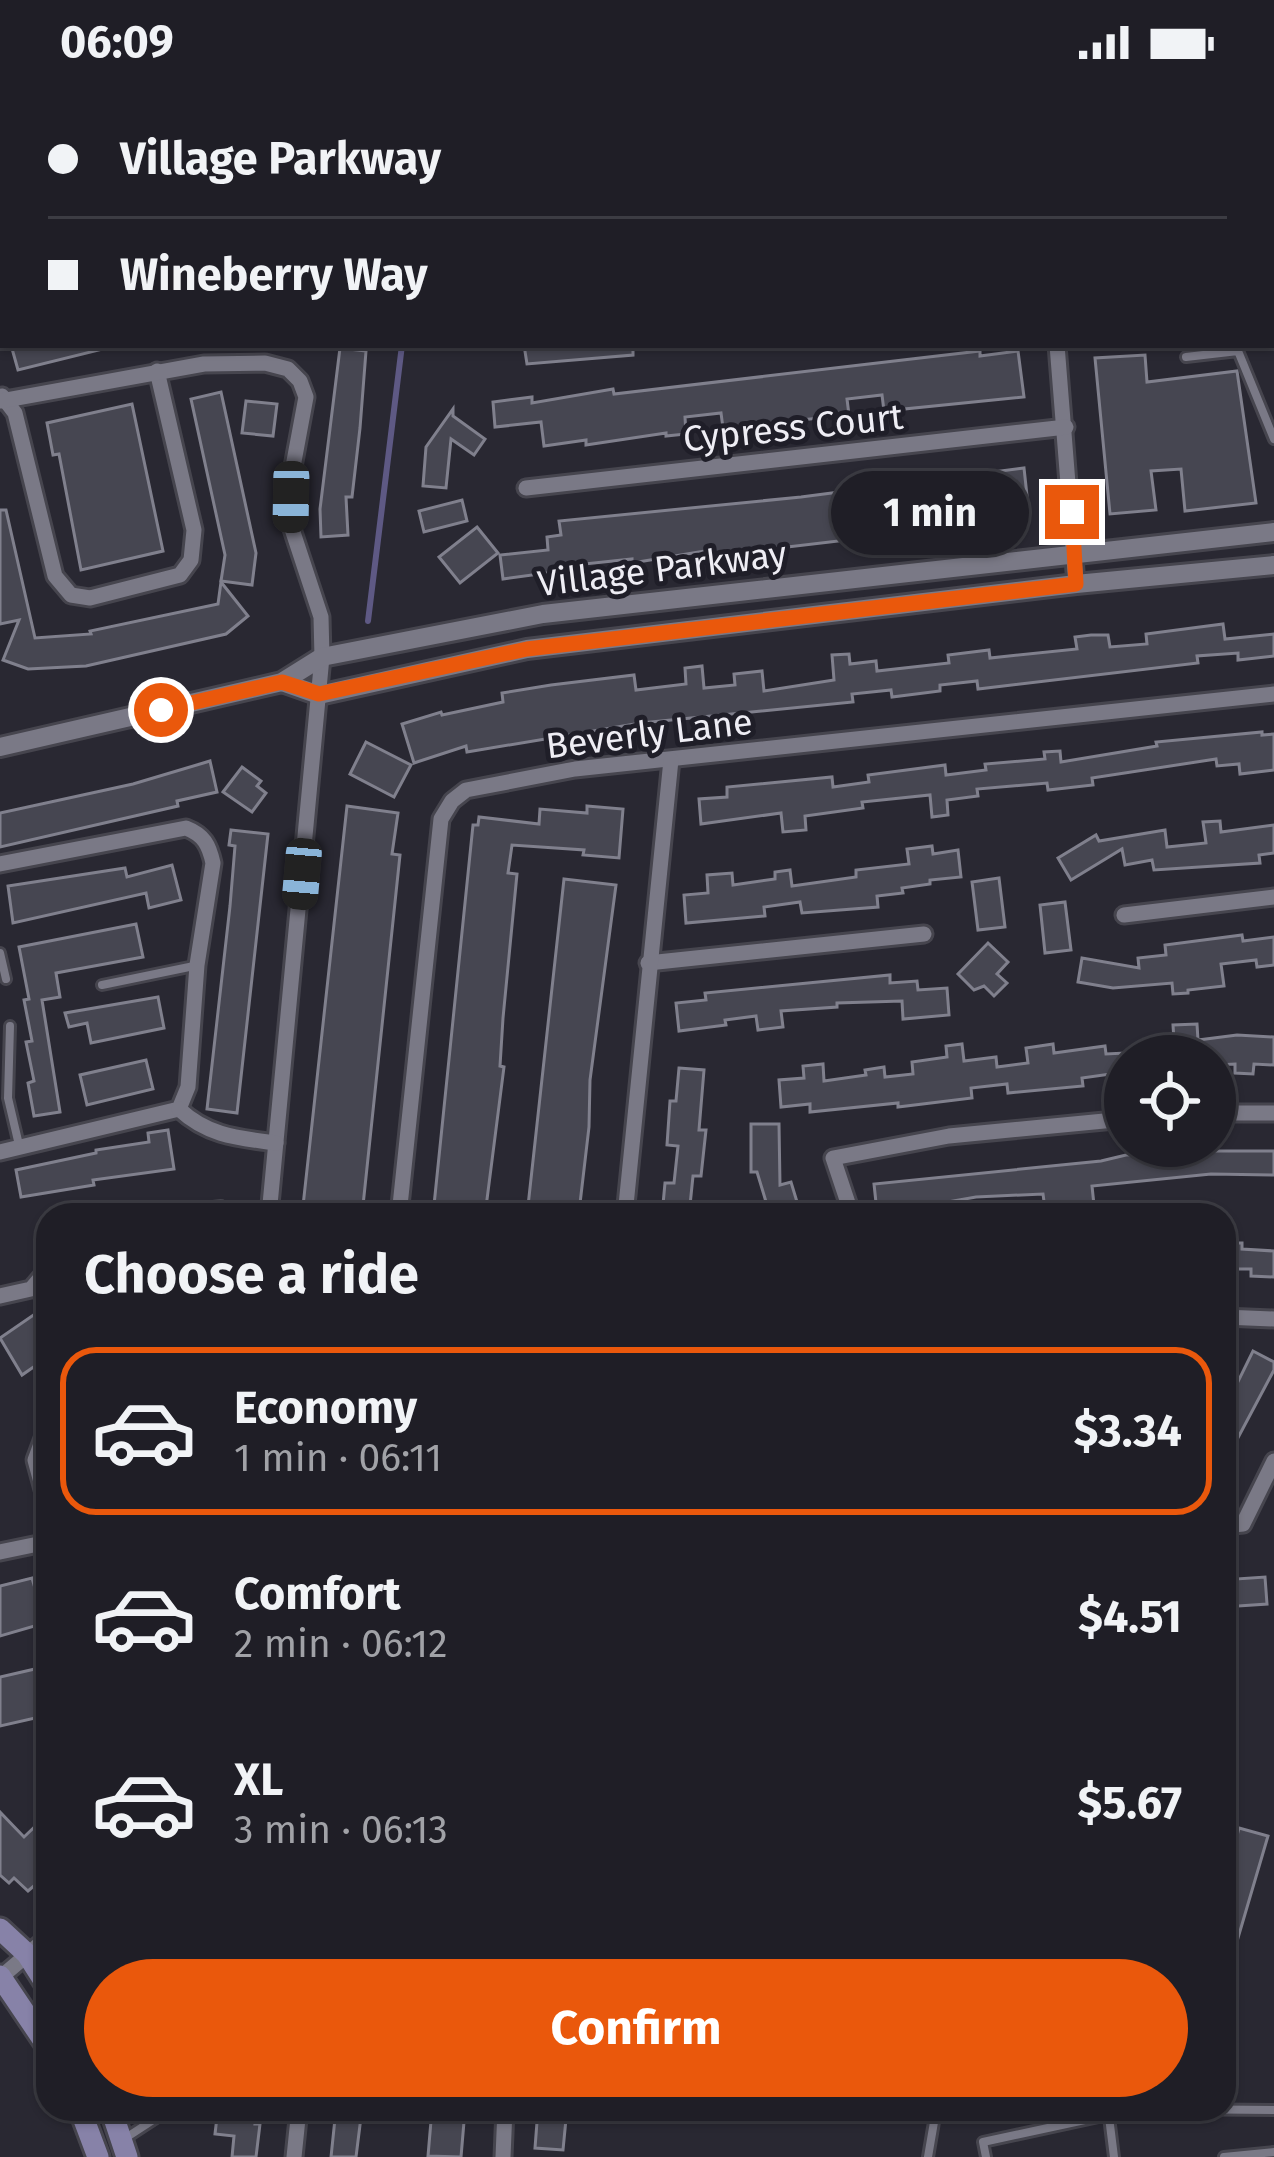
<!DOCTYPE html>
<html lang="en">
<head>
<meta charset="utf-8">
<style>
  body { margin:0; font-family:"Fira Sans",sans-serif; background:#27272e; color:#f1f3f6; height:100vh; display:flex; flex-direction:column; font-size:45px; white-space:nowrap }
  * { box-sizing:border-box; margin:0 }
  p { font-size:39px; color:#a1a2a7 }
  .icon { flex:none; width:66px; height:66px; fill:none; stroke:currentColor; stroke-width:2; stroke-linecap:round; stroke-linejoin:round }
  .map { position:relative; flex:1; overflow:hidden }
  .sheet { position:absolute; left:36px; top:1119px; width:1200px; height:918px; display:flex; flex-direction:column; background:#1f1e26; border-radius:36px; box-shadow:0 3px 9px #0004,0 0 0 3px #3c3c43 }
  .sheet>* { flex:none }
  .hud { position:absolute; left:0px; top:0px; width:1275px; height:264px; box-shadow:0 3px 9px #0004,0 0 0 3px #3c3c43; display:grid; align-content:center; height:264px; padding:0 48px; background:#1f1e26 }
  .controls { position:absolute; left:1104px; top:951px; display:grid; gap:24px }
  .controls a { display:grid; place-items:center; width:132px; height:132px; border-radius:50%; background:#1f1e26; box-shadow:0 3px 9px #0004,0 0 0 3px #3c3c43; font-size:60px }
  .end { position:absolute; width:54px; height:54px; margin:-27px; border:15px solid #ea580c; background:#fff; box-shadow:0 0 0 6px #fff }
  .from { border-radius:50% }
  .bubble { position:absolute; height:84px; border-radius:42px; background:#1f1e26; box-shadow:0 3px 9px #0004,0 0 0 3px #3c3c43; font-size:39px; font-weight:700; line-height:84px; text-align:center }
  .car { position:absolute; width:36px; height:72px; margin:-36px -18px; border-radius:15px; box-shadow:0 0 9px 3px #0007; background:linear-gradient(#222 24%,#8ab4d8 0 40%,#222 0 76%,#8ab4d8 0 86%,#222 0) }
  .hud b { display:flex; align-items:center; gap:42px; height:114px; font-size:45px }
  .hud b+b { border-top:3px solid #3c3c43 }
  .hud i { width:30px; height:30px; background:#f1f3f6 }
  ul { padding:0; list-style:none }
  li { display:flex; align-items:center; gap:36px; height:168px; margin:0 24px 18px; padding:0 24px; border:6px solid transparent; border-radius:36px }
  li div { flex:1 }
  li b { display:block; font-size:45px }
  li em { font-style:normal; font-weight:700 }
  li.on { border-color:#ea580c }
  li>.icon { width:108px; height:108px; stroke-width:1.5 }
  h2 { padding:0 48px; font-size:54px; line-height:144px }
  .primary-button { display:flex; gap:24px; margin-top:auto; padding:24px 48px }
  .primary-button a { flex:1; height:138px; border-radius:72px; background:#ea580c; color:#fff; font-size:48px; font-weight:700; line-height:138px; text-align:center }
  .status { display:flex; justify-content:space-between; align-items:center; height:84px; padding:0 60px; background:#1f1e26; direction:ltr }
  .status svg { height:33px; fill:currentColor }
  .map>svg:first-child { display:block }
</style>
</head>
<body>
<div class="status"><b>06:09</b><svg viewBox="0 0 49 12"><path d="M0 12V9h3v3zM5 12V6h3v6zM10 12V3h3v9zM15 12V0h3v12zM26 1h20v11H26zM47 4h2v5h-2z"/></svg></div>
<div class="map">
<svg width="1274" height="2073" viewBox="0 0 1274 2073">
  <rect width="100%" height="100%" fill="#292832"/>
  <g fill="none" stroke-linecap="round" stroke-linejoin="round">
    <g stroke="#5e5984" stroke-width="6">
      <path d="M427 3V0"/>
      <path d="M368 537 402 261"/>
    </g>
  </g>
  <g fill="#464651" stroke="#80808d" stroke-width="3">
    <path d="M11 261H98L99 266 18 286Z"/>
    <path d="M524 261H633V271L527 280Z"/>
    <path d="M340 264 366 267 360 344 352 413H346L348 451 321 453 320 425Z"/>
    <path d="M980 267V272L1018 267 1024 313 884 327 882 311 847 315 849 331 723 344 721 329 685 333 686 350 666 352V349L586 361V356L544 362 541 338 495 343 493 318 532 313V319L613 305 614 310Z"/>
    <path d="M1145 271 1147 298 1237 287 1256 419 1185 427 1181 385 1151 387 1156 426 1110 430 1095 274Z"/>
    <path d="M221 308 256 469 252 501 221 497 225 471 191 315Z"/>
    <path d="M246 317 277 320 273 352 242 349Z"/>
    <path d="M132 320 163 467 81 486 59 370 53 371 47 339Z"/>
    <path d="M453 325V332L485 355 474 371 451 355 446 404 423 402 426 363Z"/>
    <path d="M1024 384 1029 430 990 434 991 439 746 468 711 469V466L632 479V475L584 480V484L503 495 500 471 548 466 547 453 561 451 559 437 801 413Z"/>
    <path d="M462 416 467 437 424 448 419 427Z"/>
    <path d="M0 426H6L35 554 91 550 90 547 218 520 221 498 248 532 226 550 86 582 28 585 3 576 19 536 0 540Z"/>
    <path d="M477 443 498 469 460 499 439 473Z"/>
    <path d="M1223 540 1225 555 1274 550V572L1238 576V569L1197 572 1198 579 978 605 977 597 940 601V607L892 613 891 606 852 610 853 618 641 639 467 668 466 662 414 679 402 640 441 628 442 631 503 618 502 609 551 601 634 591 636 606 686 600 685 584 702 582 704 604 735 601 734 590 762 587 764 607 834 596 832 571 849 570 850 580 876 577 877 587 949 579 948 571 989 566 990 574 1077 565 1075 553 1091 551H1108L1110 563 1147 560 1146 550Z"/>
    <path d="M1262 648V651L1274 650V686L1240 690 1239 680 1217 682 1216 675 1092 694 1093 701 1048 706 1047 699 977 705 978 712 947 716 948 731 932 733 930 711 862 718 863 724 805 732 806 746 783 748 781 729 701 740 699 715 727 713V703L832 693 833 703 869 698 868 691 945 681 946 691 986 686 985 680 1045 675 1044 668 1060 667 1061 678 1157 662 1156 658Z"/>
    <path d="M366 658 411 681 394 713 350 690Z"/>
    <path d="M210 677 217 708 177 717 178 722 0 763V729L133 700Z"/>
    <path d="M242 683 261 697 257 702 266 709 252 728 223 708Z"/>
    <path d="M347 722 398 729 392 770 400 771 362 1131H302Z"/>
    <path d="M587 722 623 725 619 774 583 771 584 766 512 761 508 789 517 790 503 934 500 982 504 983 485 1131H433L473 741H478L479 733 539 740 540 725 587 729Z"/>
    <path d="M1220 737 1221 748 1274 741V769L1259 771 1260 779 1154 786 1152 776 1125 781 1122 765 1071 796 1058 774 1096 751 1099 757 1165 746 1167 763 1206 759 1203 738Z"/>
    <path d="M231 746 268 750 237 1029 207 1025 230 822 235 762 229 761Z"/>
    <path d="M932 762 933 770 958 766 961 793 930 796V800L902 804 903 809 877 812 878 823 802 829 800 818 764 823 765 832 686 839 684 811 708 809 707 791 732 789 733 801 775 795V788L790 786 792 802 856 793V786L909 780 907 765Z"/>
    <path d="M172 781 181 816 149 824 146 809 13 839 8 802 125 784 127 793Z"/>
    <path d="M999 794 1005 843 978 846 972 798Z"/>
    <path d="M564 795 616 801 590 996 589 1043 579 1128 528 1122Z"/>
    <path d="M1065 818 1071 866 1045 869 1040 821Z"/>
    <path d="M136 840 143 873 56 889 60 913 42 916 60 1028 34 1032 28 999 34 997 26 958 32 957 24 916 29 915 19 863Z"/>
    <path d="M1242 851 1243 857 1274 853V881L1257 883 1256 876 1221 880 1224 902 1188 906V909L1173 910 1172 899 1113 904 1078 898 1082 874 1139 884 1138 874 1166 871 1165 861Z"/>
    <path d="M988 859 1008 878 997 890 1007 899 994 912 984 902 974 906 958 890Z"/>
    <path d="M890 891V899L917 897 918 906 947 904 949 931 903 935 902 917 837 919V923L781 927 783 943 758 946 756 932 725 936 726 941 679 947 676 919 706 916 705 909Z"/>
    <path d="M158 913 164 944 91 959 87 939 69 943 65 929Z"/>
    <path d="M1197 940 1198 956 1237 951 1274 953V981L1254 980 1253 990 1235 989V980L1215 981V972H1175L1173 941Z"/>
    <path d="M962 960 964 977 996 973 997 983 1028 979 1026 964 1053 960 1054 969 1105 962 1106 970 1125 969V988L1082 994 1083 1002 1008 1009 1007 1000 971 1004 972 1014 898 1023V1019L810 1028V1020L781 1023 779 996 804 994 803 982 823 980 824 997 866 991 865 986 884 983 885 993 913 990 912 978 947 973 946 962Z"/>
    <path d="M146 976 153 1005 87 1021 80 991Z"/>
    <path d="M679 984 704 986 699 1046H706L701 1092H693L689 1131H662L665 1099H674L678 1062 667 1061 670 1017H676Z"/>
    <path d="M751 1040H779L780 1101 791 1098 801 1131H770L757 1088H751Z"/>
    <path d="M168 1046 174 1085 93 1096 94 1101 21 1113 16 1086 96 1069V1066L149 1058 148 1049Z"/>
    <path d="M1214 1067H1274V1091L1211 1090 1092 1102 1094 1121 1045 1125 1043 1110 976 1113 925 1122 926 1131H908L907 1125 877 1128 874 1100 1101 1077 1126 1071Z"/>
    <path d="M1224 1159H1242V1165L1274 1167V1193L1251 1192V1185H1224Z"/>
    <path d="M48 1221V1273L22 1291 0 1254Z"/>
    <path d="M1253 1267 1274 1278V1286L1224 1380V1326Z"/>
    <path d="M1235 1465 1237 1495 1265 1493 1267 1520 1224 1523V1466Z"/>
    <path d="M32 1494 45 1539 0 1552V1502Z"/>
    <path d="M48 1582V1663L41 1664 35 1634 0 1642V1593Z"/>
    <path d="M0 1728 24 1753 48 1730V1790L28 1807 14 1794 9 1799 0 1791Z"/>
    <path d="M1239 1744 1268 1752 1228 1888 1224 1887V1756L1228 1757 1231 1746 1238 1748Z"/>
    <path d="M223 2025H257L255 2040H260L256 2073H232L234 2052 215 2050 217 2033H222Z"/>
    <path d="M336 2025H362L356 2073H331Z"/>
    <path d="M432 2025 465 2026 461 2073 428 2072Z"/>
    <path d="M538 2025H567L563 2066 535 2064Z"/>
  </g>
  <g fill="none" stroke-linecap="round" stroke-linejoin="round">
    <defs>
      <g id="service">
        <path d="M1186 273 1238 267 1274 355"/>
        <path d="M0 869 6 895"/>
        <path d="M102 901 194 882"/>
        <path d="M10 942 8 1014 19 1061"/>
        <path d="M150 1131 221 1122"/>
        <path d="M1108 2025 1114 2073"/>
        <path d="M1169 2025 1274 2026"/>
        <path d="M124 2055 170 2025"/>
        <path d="M928 2073 934 2038 941 2025"/>
        <path d="M986 2073 983 2058 1108 2031"/>
        <path d="M1224 2073 1274 2068"/>
      </g>
      <g id="minor">
        <path d="M321 0 325 3"/>
        <path d="M1012 0 1013 3"/>
        <path d="M77 3 89 0"/>
        <path d="M607 3 621 0"/>
        <path d="M0 21H3"/>
        <path d="M1272 127H1274"/>
        <path d="M0 169H3"/>
        <path d="M1057 261 1076 500"/>
        <path d="M2 312 15 329 55 492 71 511 90 514 180 491 191 476 194 446 157 287"/>
        <path d="M0 317 204 280 265 279 288 285 300 297 306 313 292 388 290 439 321 533 322 573 269 1131"/>
        <path d="M526 404 1066 343"/>
        <path d="M0 780 186 744C204 751 209 761 213 779L197 881 188 1003 179 1025 0 1068"/>
        <path d="M1124 831 1274 813"/>
        <path d="M648 879 924 850"/>
        <path d="M179 1025C208 1052 238 1054 276 1059"/>
        <path d="M1215 1029H1274"/>
        <path d="M399 1131 441 735 452 717 466 706 575 685 1274 610"/>
        <path d="M625 1131 671 676"/>
        <path d="M852 1131 833 1074 949 1052 1125 1035"/>
        <path d="M0 1212 31 1205 48 1185"/>
        <path d="M1224 1233 1274 1235"/>
        <path d="M48 1341 35 1376 48 1424"/>
        <path d="M1224 1442 1243 1440 1274 1377"/>
        <path d="M0 1468 48 1458"/>
        <path d="M1 1893 48 1853"/>
        <path d="M294 2073 299 2025"/>
        <path d="M503 2073 505 2025"/>
      </g>
      <g id="tertiary">
        <path d="M282 598 319 611 527 565 1076 500 1274 481"/>
        <path d="M0 663 282 598 322 573 543 530 1274 448"/>
      </g>
      <g id="secondary">
        <path d="M0 1845 27 1870 48 1903"/>
        <path d="M0 1892 48 1963"/>
        <path d="M80 2025 98 2073"/>
        <path d="M111 2025 127 2073"/>
      </g>
    </defs>
    <use href="#service" stroke="#46454e" stroke-width="14"/>
    <use href="#minor" stroke="#46454e" stroke-width="21"/>
    <use href="#tertiary" stroke="#46454e" stroke-width="24"/>
    <use href="#secondary" stroke="#46454e" stroke-width="27"/>
    <use href="#service" stroke="#7a7986" stroke-width="8"/>
    <use href="#minor" stroke="#7a7986" stroke-width="15"/>
    <use href="#tertiary" stroke="#7a7986" stroke-width="18"/>
    <use href="#secondary" stroke="#8782a8" stroke-width="21"/>
  </g>
  <g fill="none" stroke-linecap="round" stroke-linejoin="round">
    <path stroke="#ea580c" stroke-width="15" d="M161 626 282 598 319 610 527 565 1076 500 1072 428"/>
  </g>
  <g text-anchor="middle" stroke-width="10" stroke-linejoin="round" paint-order="stroke">
    <g font-size="36" fill="#eeedf4" stroke="#1f1e28">
      <text transform="translate(793 343) rotate(-6)" y="13">Cypress Court</text>
      <text transform="translate(662 484) rotate(-7)" y="13">Village Parkway</text>
      <text transform="translate(649 649) rotate(-7)" y="13">Beverly Lane</text>
    </g>
  </g>
</svg>
<div class="controls">
<a><svg class="icon" aria-label="locate" viewBox="0 0 24 24"><circle cx="12" cy="12" r="6"/><path d="M12 2v4M12 18v4M2 12h4M18 12h4"/></svg></a>
</div>
<i class="end from" style="left:161px;top:626px"></i>
<i class="end" style="left:1072px;top:428px"></i>
<div class="bubble" style="left:831px;top:387px;width:198px">1 min</div>
<i class="car" style="left:291px;top:413px;rotate:181deg"></i>
<i class="car" style="left:302px;top:790px;rotate:185deg"></i>
<div class="hud">
<b><i class="from"></i>Village Parkway</b>
<b><i></i>Wineberry Way</b>
</div>
<section class="sheet">
<h2>Choose a ride</h2>
<ul>
<li class="on"><svg class="icon" aria-label="car" viewBox="0 0 24 24"><path d="M5 17H2v-5l4-1 3-4h7l3 4 3 1v5h-3M9 17h6M6 11h13"/><circle cx="7" cy="17" r="2"/><circle cx="17" cy="17" r="2"/></svg><div><b>Economy</b><p>1 min · 06:11</p></div><em>$3.34</em></li>
<li><svg class="icon" aria-label="car" viewBox="0 0 24 24"><path d="M5 17H2v-5l4-1 3-4h7l3 4 3 1v5h-3M9 17h6M6 11h13"/><circle cx="7" cy="17" r="2"/><circle cx="17" cy="17" r="2"/></svg><div><b>Comfort</b><p>2 min · 06:12</p></div><em>$4.51</em></li>
<li><svg class="icon" aria-label="car" viewBox="0 0 24 24"><path d="M5 17H2v-5l4-1 3-4h7l3 4 3 1v5h-3M9 17h6M6 11h13"/><circle cx="7" cy="17" r="2"/><circle cx="17" cy="17" r="2"/></svg><div><b>XL</b><p>3 min · 06:13</p></div><em>$5.67</em></li>
</ul>
<div class="primary-button"><a>Confirm</a></div>
</section>
</div>
</body>
</html>
